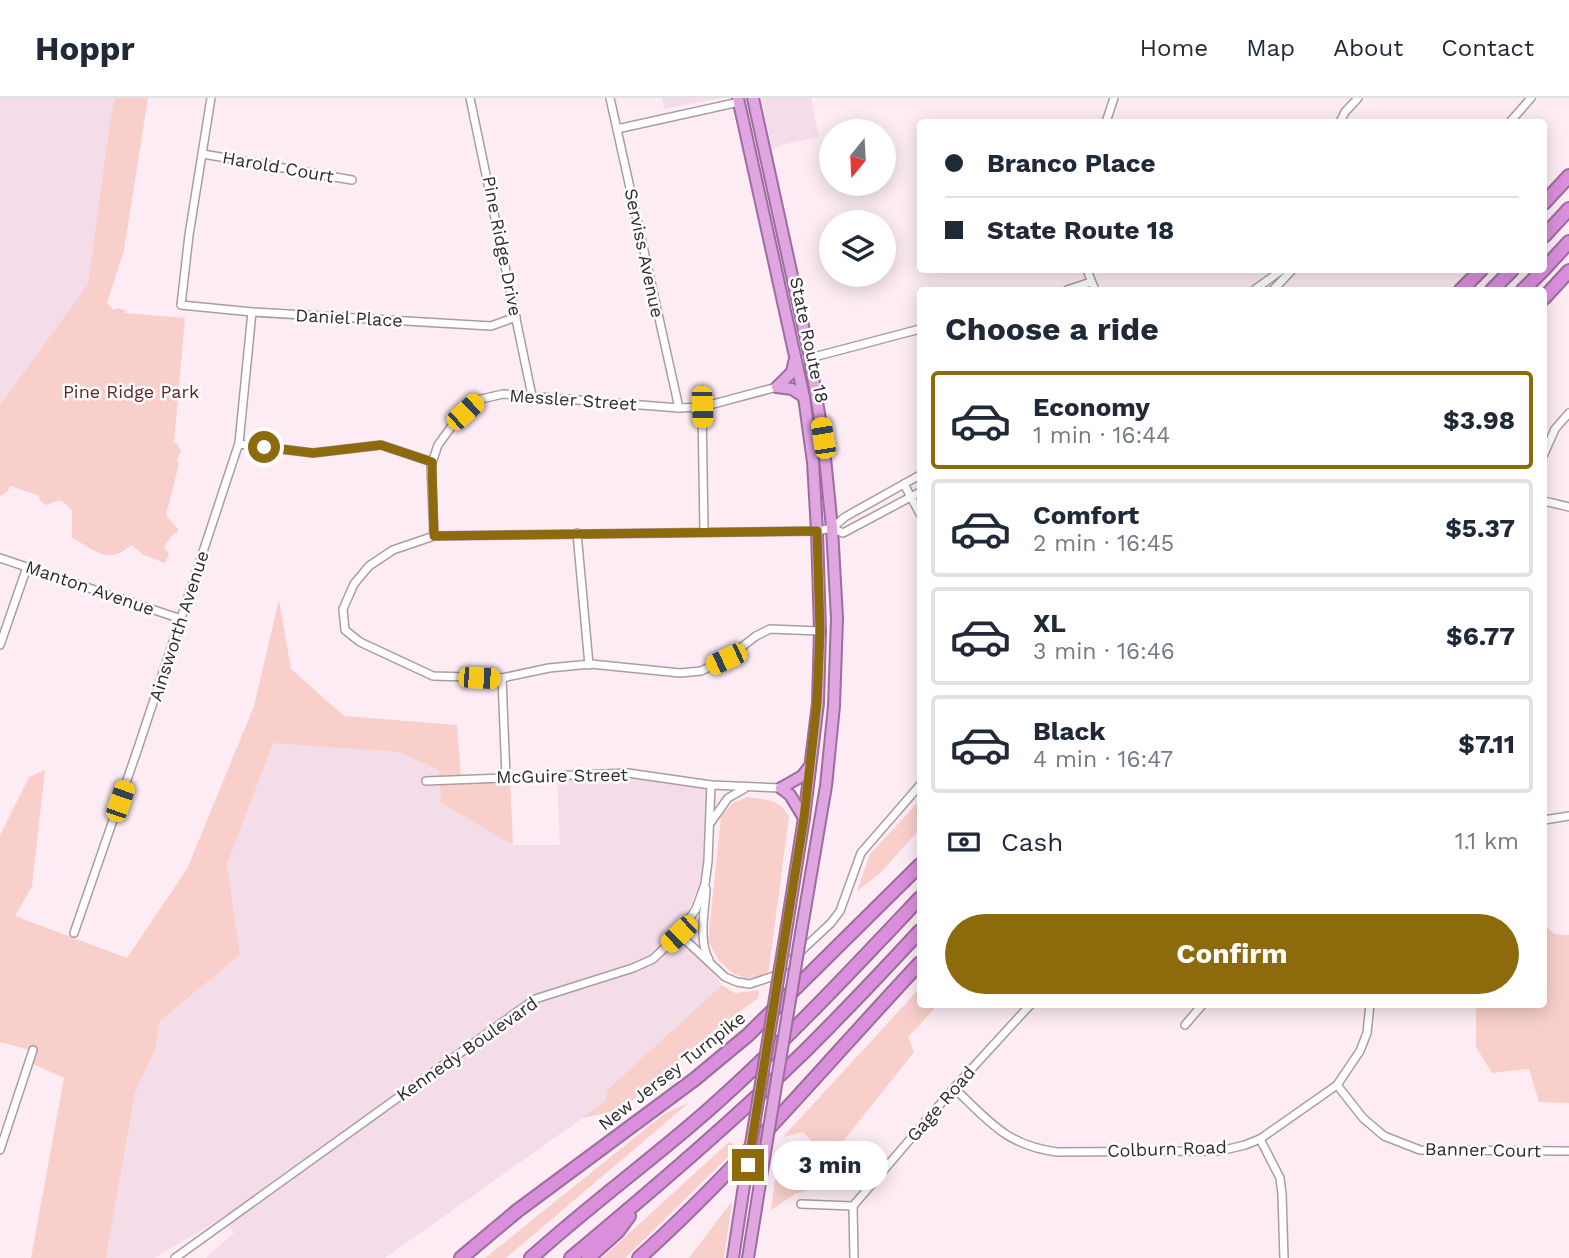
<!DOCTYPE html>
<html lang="en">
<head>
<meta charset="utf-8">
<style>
  body { margin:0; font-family:"Work Sans",sans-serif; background:#f6f6f7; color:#1f2937; height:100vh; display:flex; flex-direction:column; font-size:26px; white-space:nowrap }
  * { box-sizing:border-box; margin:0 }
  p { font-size:23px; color:#747a83 }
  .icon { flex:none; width:38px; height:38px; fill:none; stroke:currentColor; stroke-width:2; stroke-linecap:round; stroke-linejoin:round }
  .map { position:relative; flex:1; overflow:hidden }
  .panel { position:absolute; left:917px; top:189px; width:630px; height:721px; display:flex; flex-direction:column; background:#fff; border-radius:7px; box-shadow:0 4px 18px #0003 }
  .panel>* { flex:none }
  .hud { position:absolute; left:917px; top:21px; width:630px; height:154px; border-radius:7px; box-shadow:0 4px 18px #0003; display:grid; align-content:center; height:154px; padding:0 28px; background:#fff }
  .needle { width:46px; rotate:198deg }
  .controls { position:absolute; left:819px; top:21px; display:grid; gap:14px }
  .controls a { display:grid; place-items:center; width:77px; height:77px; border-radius:50%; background:#fff; box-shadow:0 4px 18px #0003; font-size:35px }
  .end { position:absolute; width:32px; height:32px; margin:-16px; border:9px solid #8d6a0c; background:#fff; box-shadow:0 0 0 4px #fff }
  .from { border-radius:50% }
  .bubble { position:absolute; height:49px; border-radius:24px; background:#fff; box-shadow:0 4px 18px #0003; font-size:23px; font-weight:700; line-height:49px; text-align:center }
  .car { position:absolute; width:21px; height:42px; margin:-21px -10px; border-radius:9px; box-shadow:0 0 5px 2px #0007; background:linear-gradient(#f5c518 24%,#345 0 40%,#f5c518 0 76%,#345 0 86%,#f5c518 0) }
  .hud b { display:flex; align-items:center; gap:24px; height:66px; font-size:26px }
  .hud b+b { border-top:2px solid #e0e1e3 }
  .hud i { width:18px; height:18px; background:#1f2937 }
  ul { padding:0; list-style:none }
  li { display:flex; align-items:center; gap:21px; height:98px; margin:0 14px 10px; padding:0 14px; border:4px solid #e0e1e3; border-radius:7px }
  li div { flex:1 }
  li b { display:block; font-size:26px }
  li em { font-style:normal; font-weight:700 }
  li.active { border-color:#8d6a0c }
  li>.icon { width:63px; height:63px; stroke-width:1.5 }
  h2 { padding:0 28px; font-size:32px; line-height:84px }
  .pay { display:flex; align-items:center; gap:18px; height:77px; padding:0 28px; font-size:26px }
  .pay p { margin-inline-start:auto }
  .primary-button { display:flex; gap:14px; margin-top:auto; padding:14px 28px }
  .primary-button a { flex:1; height:80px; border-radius:42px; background:#8d6a0c; color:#fff; font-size:28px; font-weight:700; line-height:80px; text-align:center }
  header { display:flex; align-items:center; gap:42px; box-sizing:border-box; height:98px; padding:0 35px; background:#fff; border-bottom:2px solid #e0e1e3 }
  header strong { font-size:33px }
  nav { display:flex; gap:38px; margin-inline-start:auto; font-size:24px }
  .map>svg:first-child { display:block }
</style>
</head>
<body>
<header>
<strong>Hoppr</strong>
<nav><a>Home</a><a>Map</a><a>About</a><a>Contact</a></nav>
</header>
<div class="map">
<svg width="1569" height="1160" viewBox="0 0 1569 1160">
  <rect width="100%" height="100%" fill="#fdecf4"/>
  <g fill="#f4dce8">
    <path d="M0 0H115L110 23 88 186 0 307Z"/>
    <path d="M662 0H721L664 11Z"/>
    <path d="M761 0H811L819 39 780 47 772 52Z"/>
    <path d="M273 644 399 654 440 672 441 705 513 747H560L557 677 707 685 706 769 680 833 722 887 606 993 608 1002 385 1160H206L234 1135 222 1120 154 1160H106L135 995 156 949 159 924 240 857 227 766Z"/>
  </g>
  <g fill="#f8cfcb">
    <path d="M115 0H148L124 152 107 205 113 212 117 210 125 212V215L185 220 174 345H177L181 353 177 361 179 366 166 417 178 431 177 435H174L164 449 169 456 165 465 144 457 131 447C108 468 95 452 72 440V412C59 399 61 402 46 407L41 404 38 397 10 388 7 394 0 398V307L88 186 110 23Z"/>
    <path d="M279 502 291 571 344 618 457 627 461 678 510 677 513 747 441 705 439 672 399 654 273 645 227 766 240 857 159 924 156 949 135 995 106 1160H31L64 980 31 965 34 953 0 944V737L29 679 45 672 32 788 15 818 127 860 187 771 254 608Z"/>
    <path d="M747 699C766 702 778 700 789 718L768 878 745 880 734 876 719 863 708 843 721 719 733 705Z"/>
    <path d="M920 702V731L880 775 857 793 870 756Z"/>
    <path d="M1544 826 1554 836 1569 837V1005L1539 1004 1529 971 1492 975 1476 949V907L1544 906Z"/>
    <path d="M722 887 735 895 759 892 758 900 706 939 621 1012 582 1020 607 1002 606 993Z"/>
    <path d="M920 890V906L938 907 908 939 914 954 829 1061 803 1034 783 1039Z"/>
    <path d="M690 1004 506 1160H485L664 1016Z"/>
    <path d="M729 1044 738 1049 625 1160H602Z"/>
    <path d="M801 1049 827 1088 795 1096 771 1112 779 1054Z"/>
    <path d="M732 1103 724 1160H689Z"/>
  </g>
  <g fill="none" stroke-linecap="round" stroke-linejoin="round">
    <defs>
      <g id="minor">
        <path d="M211 0 189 137 181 207 252 214 491 228 516 219"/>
        <path d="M470 0 532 298"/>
        <path d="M610 0 679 310"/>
        <path d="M1106 24 1114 0"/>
        <path d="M1340 24 1345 14 1358 0"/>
        <path d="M1510 24 1531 0"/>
        <path d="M617 31 739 4"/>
        <path d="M203 56 352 82"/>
        <path d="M1087 172 1095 192"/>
        <path d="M1067 192 1091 184"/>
        <path d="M1254 192 1282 172"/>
        <path d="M1273 192 1292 172"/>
        <path d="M810 260 920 231"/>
        <path d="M702 309 704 433"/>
        <path d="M239 346 313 355 381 347 432 364"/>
        <path d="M1544 356 1555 331 1569 315"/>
        <path d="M904 386 920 416"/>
        <path d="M1544 403 1569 409"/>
        <path d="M832 430 843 435 920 394"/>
        <path d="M577 435 589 567"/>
        <path d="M434 438 431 368 438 347 454 325 477 302 503 296 679 310 702 309 777 289"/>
        <path d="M0 460 181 521"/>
        <path d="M820 533 770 531 756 538 726 561 701 573 680 575 591 566 549 570 502 580 433 578 360 544 345 532 343 511 354 486 369 468 393 452 434 438 817 433 832 430 845 419 920 377"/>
        <path d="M0 547 27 469"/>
        <path d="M502 580 506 679"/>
        <path d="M426 683 628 675 711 687 781 690"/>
        <path d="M1544 722 1569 718"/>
        <path d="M711 724 728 700 744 691"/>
        <path d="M706 791C705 812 698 842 709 862"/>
        <path d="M74 835 138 650 239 345 252 214"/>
        <path d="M679 836 725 879 737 884 750 886 774 878 831 825 840 813 861 755 920 687"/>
        <path d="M1185 927 1203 906"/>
        <path d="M1337 987 1363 1020 1384 1038 1420 1052 1569 1053"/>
        <path d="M954 990C990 1024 1006 1047 1057 1054L1220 1053 1245 1047 1260 1041 1337 987 1360 953 1367 935 1370 906"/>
        <path d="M1260 1041 1280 1080 1282 1096 1284 1160"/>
        <path d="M0 1052 33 952"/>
        <path d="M801 1106 853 1108"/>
        <path d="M853 1108 954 990 1031 906"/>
        <path d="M853 1108 854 1160"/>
        <path d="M175 1160 535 901 633 870 653 861 679 836 696 811 705 786 708 763 711 687"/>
      </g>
      <g id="trunk">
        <path d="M738 0 804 299 813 364 817 433 820 533 818 605 804 720 784 846"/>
        <path d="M753 0 810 260 823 340 832 430 837 520 834 608 826 688 802 829"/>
        <path d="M777 289 792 274 794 264"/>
        <path d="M777 289 792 291 804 299"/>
        <path d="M781 690 790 697 804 720"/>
        <path d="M781 690 802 678 810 668"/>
        <path d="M733 1160 743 1094"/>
        <path d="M748 1160 762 1073"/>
      </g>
      <g id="motorway">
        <path d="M1544 105 1569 78"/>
        <path d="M1544 138 1569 111"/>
        <path d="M1544 171 1569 144"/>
        <path d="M1461 192 1481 172"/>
        <path d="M1492 192 1512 172"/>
        <path d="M1523 192 1543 172"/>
        <path d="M1544 200 1569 173"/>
        <path d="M461 1160 517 1113 695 981 748 937 920 767"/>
        <path d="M531 1160C587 1109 649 1064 706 1014 782 947 851 873 920 800"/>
        <path d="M571 1160C651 1093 731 1025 806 952 845 913 883 873 920 833"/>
        <path d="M588 1160 618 1133 629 1118"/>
        <path d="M639 1160C740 1069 827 964 920 865"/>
      </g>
    </defs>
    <use href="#minor" stroke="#ab9ca4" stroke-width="10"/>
    <use href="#trunk" stroke="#9e6c9e" stroke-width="14"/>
    <use href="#motorway" stroke="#9e6c9e" stroke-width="16"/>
    <use href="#minor" stroke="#fff" stroke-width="7"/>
    <use href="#trunk" stroke="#e0a6e2" stroke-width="10"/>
    <use href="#motorway" stroke="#d98fdb" stroke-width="12"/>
    <defs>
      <g id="trunk-bridge">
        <path d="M762 1073 802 829"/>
        <path d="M743 1094 784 846"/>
      </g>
    </defs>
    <use href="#trunk-bridge" stroke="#9e6c9e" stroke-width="14" stroke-linecap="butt"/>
    <use href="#trunk-bridge" stroke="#e0a6e2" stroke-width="10"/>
  </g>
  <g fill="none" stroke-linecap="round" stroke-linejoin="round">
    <path stroke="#8d6a0c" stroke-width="9" d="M264 349 313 355 381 347 432 364 434 438 817 433 820 533 817 605 804 720 748 1067"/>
  </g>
  <g text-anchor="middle" stroke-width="5" stroke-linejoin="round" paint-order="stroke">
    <g font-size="18" fill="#302a2d" stroke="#fefefe">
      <text transform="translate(278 69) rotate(10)" y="6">Harold Court</text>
      <text transform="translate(502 148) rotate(79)" y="6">Pine Ridge Drive</text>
      <text transform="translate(644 155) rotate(78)" y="6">Serviss Avenue</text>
      <text transform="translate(349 220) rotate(3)" y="6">Daniel Place</text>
      <text transform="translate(809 242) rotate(78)" y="6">State Route 18</text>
      <text transform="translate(573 302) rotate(4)" y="6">Messler Street</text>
      <text transform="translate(90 490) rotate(19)" y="6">Manton Avenue</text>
      <text transform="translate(179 528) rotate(-72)" y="6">Ainsworth Avenue</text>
      <text transform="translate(562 678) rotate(-1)" y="6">McGuire Street</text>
      <text transform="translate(467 951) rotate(-35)" y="6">Kennedy Boulevard</text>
      <text transform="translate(672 973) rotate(-38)" y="6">New Jersey Turnpike</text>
      <text transform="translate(941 1006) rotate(-49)" y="6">Gage Road</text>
      <text transform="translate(1167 1051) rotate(-2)" y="6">Colburn Road</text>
      <text transform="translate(1483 1052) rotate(1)" y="6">Banner Court</text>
    </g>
    <g font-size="18" fill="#5f2422" stroke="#fefefe">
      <text x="131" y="300">Pine Ridge Park</text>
    </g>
  </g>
</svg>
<div class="controls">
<a><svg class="needle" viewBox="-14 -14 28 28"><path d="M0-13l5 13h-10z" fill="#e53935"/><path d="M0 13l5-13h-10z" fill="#747a83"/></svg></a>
<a><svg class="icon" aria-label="layers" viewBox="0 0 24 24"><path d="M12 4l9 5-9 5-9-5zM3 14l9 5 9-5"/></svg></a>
</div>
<i class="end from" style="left:264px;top:349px"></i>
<i class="end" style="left:748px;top:1067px"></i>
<div class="bubble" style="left:772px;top:1043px;width:116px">3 min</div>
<i class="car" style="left:702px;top:309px;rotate:178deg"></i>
<i class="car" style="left:465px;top:314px;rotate:47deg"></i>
<i class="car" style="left:823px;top:340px;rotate:351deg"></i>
<i class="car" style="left:726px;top:561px;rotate:245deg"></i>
<i class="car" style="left:479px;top:580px;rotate:92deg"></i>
<i class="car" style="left:120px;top:703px;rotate:19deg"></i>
<i class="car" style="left:679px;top:836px;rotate:226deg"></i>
<div class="hud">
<b><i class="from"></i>Branco Place</b>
<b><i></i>State Route 18</b>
</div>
<section class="panel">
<h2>Choose a ride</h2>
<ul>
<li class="active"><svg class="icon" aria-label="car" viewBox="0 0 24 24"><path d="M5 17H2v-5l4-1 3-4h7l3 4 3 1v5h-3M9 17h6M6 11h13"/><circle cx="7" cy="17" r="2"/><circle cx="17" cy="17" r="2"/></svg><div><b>Economy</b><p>1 min · 16:44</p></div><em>$3.98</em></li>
<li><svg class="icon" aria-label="car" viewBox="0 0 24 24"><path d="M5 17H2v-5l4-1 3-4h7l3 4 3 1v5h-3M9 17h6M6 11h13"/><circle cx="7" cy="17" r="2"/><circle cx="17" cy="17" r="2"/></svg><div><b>Comfort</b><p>2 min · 16:45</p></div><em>$5.37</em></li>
<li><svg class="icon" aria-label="car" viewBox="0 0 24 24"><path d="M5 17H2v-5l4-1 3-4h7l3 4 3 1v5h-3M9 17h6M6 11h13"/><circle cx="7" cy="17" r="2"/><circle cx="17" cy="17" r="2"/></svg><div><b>XL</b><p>3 min · 16:46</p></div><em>$6.77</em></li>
<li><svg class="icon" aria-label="car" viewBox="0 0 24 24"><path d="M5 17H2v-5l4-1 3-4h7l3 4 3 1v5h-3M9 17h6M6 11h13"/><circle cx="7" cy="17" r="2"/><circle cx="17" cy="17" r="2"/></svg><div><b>Black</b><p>4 min · 16:47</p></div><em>$7.11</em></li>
</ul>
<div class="pay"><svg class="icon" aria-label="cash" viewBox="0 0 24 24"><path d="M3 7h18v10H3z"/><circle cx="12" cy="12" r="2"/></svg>Cash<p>1.1 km</p></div>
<div class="primary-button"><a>Confirm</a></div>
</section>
</div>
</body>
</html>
